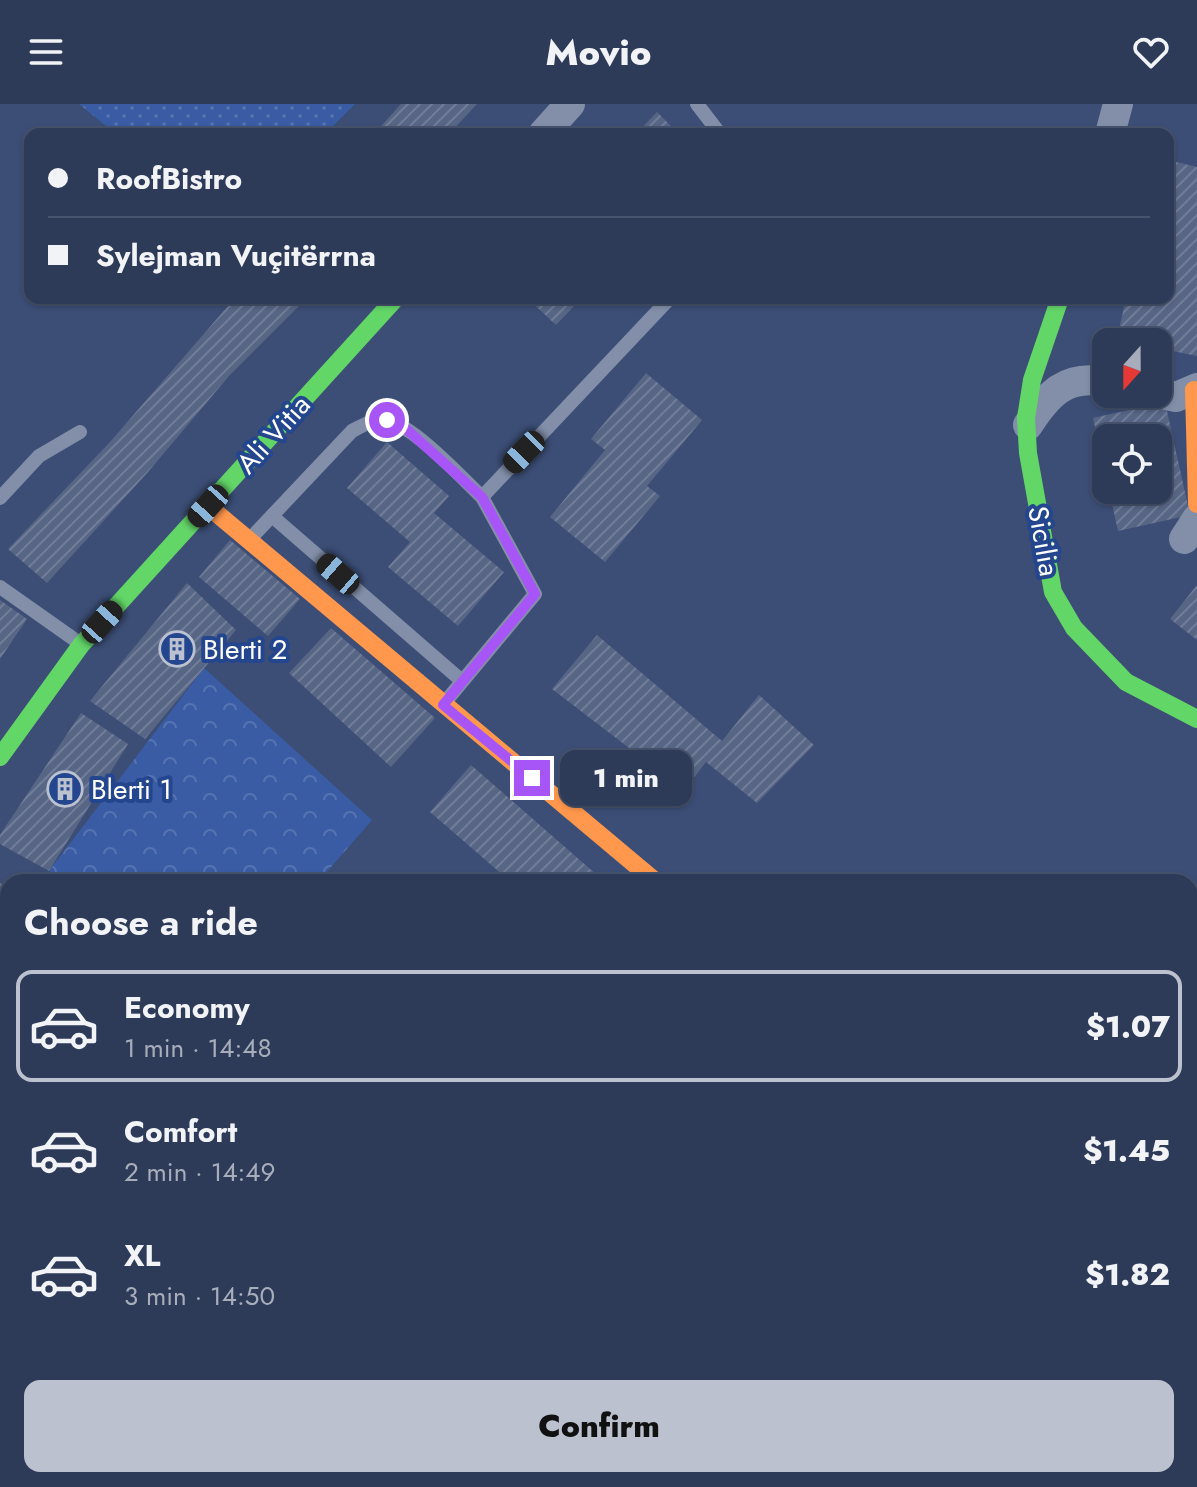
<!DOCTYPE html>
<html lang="en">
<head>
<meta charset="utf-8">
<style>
  body { margin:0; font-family:Jost,sans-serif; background:#394561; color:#f1f3f6; height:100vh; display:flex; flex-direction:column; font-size:30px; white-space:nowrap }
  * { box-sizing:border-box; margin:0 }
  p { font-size:26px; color:#a7adba }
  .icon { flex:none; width:44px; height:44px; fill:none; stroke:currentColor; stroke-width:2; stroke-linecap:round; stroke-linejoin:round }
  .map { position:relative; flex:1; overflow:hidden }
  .side { position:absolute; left:0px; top:770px; width:1198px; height:614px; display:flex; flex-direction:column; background:#2d3a58; border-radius:24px 24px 0 0; box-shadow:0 2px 6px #0004,0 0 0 2px #48546e }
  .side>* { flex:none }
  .hud { position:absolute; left:24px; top:24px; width:1150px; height:176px; border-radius:16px; box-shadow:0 2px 6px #0004,0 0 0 2px #48546e; display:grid; align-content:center; height:176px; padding:0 24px; background:#2d3a58 }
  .needle { width:52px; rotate:201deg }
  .tools { position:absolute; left:1092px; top:224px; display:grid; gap:16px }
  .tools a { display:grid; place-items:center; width:80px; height:80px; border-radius:16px; background:#2d3a58; box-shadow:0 2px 6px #0004,0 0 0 2px #48546e; font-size:40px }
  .end { position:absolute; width:36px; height:36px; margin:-18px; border:10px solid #a855f7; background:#fff; box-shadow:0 0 0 4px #fff }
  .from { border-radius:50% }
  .bubble { position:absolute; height:56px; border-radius:16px; background:#2d3a58; box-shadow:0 2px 6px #0004,0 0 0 2px #48546e; font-size:26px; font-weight:800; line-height:56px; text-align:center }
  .car { position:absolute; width:24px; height:48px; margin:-24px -12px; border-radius:10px; box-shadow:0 0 6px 2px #0007; background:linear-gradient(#222 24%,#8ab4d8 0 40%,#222 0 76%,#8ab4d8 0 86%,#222 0) }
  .hud b { display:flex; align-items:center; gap:28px; height:76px; font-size:30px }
  .hud b+b { border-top:2px solid #48546e }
  .hud i { width:20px; height:20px; background:#f1f3f6 }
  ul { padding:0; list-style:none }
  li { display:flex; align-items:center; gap:24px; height:112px; margin:0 16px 12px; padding:0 8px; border:4px solid transparent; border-radius:16px }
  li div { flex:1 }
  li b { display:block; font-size:30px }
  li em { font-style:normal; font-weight:800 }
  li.on { border-color:#bbc1cf }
  li>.icon { width:72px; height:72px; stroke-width:1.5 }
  h2 { padding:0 24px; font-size:36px; line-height:96px }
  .primary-button { display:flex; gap:16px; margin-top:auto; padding:16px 24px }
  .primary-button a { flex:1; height:92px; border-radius:16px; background:#bbc1cf; color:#111; font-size:32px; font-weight:800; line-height:92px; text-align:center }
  header { display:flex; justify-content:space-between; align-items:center; height:104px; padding:0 24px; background:#2d3a58; font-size:36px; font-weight:800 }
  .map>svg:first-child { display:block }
</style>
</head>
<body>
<header><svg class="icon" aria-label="menu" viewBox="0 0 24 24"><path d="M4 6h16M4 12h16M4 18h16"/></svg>Movio<svg class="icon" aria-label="heart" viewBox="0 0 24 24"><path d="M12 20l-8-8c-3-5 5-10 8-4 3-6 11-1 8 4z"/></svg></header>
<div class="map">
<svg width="1197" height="1383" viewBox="0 0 1197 1383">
  <defs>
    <pattern id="grass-dots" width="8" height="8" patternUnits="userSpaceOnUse" patternTransform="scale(2)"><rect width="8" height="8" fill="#395ca4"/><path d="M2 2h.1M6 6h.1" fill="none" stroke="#5774b2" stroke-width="1.8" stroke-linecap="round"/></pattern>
    <pattern id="park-crowns" width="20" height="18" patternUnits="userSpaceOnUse" patternTransform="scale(2)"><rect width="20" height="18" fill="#395ca4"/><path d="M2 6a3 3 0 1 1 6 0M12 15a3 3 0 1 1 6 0" fill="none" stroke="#5774b2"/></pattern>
    <pattern id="building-hatch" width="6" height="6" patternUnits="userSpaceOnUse" patternTransform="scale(2)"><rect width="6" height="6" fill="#586686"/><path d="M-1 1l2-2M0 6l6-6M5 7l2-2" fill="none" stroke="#717d98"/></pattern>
  </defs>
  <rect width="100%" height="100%" fill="#3c4e76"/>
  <path fill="url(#grass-dots)" d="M79 0H355L325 30H116Z"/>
  <path fill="url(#park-crowns)" d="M204 564 372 716 318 778H74L49 767Z"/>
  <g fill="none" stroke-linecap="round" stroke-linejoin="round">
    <path stroke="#3e5689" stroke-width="8" d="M300 1376 305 1383"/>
  </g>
  <g fill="url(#building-hatch)">
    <path d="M401 0H477L449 30H374Z"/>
    <path d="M657 8 679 30H636Z"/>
    <path d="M1168 56 1197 63V252L1158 244V238L1117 235 1126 194H1168Z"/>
    <path d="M235 194H307L229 272 148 368 47 479 8 445 110 338Z"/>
    <path d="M527 194H582L556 221Z"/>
    <path d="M646 269 702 316 647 382 660 392 605 458 550 413 605 346 591 335Z"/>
    <path d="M1165 298 1190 411 1118 427 1109 386H1158V334H1106L1105 368 1093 314Z"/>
    <path d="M387 338 449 392 434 409 504 468 458 522 388 463 410 438 347 384Z"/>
    <path d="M230 436 300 495 268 532 199 473Z"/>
    <path d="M187 479 236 526 145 635 90 597Z"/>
    <path d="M1197 481V536L1170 515Z"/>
    <path d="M0 496 27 515 0 555Z"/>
    <path d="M331 524 435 614 391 663 289 569Z"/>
    <path d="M597 531 722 637 759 591 814 641 757 699 706 658 684 686 552 585Z"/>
    <path d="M81 609 128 640 49 767 0 740V731Z"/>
    <path d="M471 661 605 778H511L430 708Z"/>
    <path d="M0 779 8 784V854L0 849Z"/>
    <path d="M1190 856 1197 862 1195 901 1190 899Z"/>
    <path d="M1197 1045V1082L1190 1077V1054Z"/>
    <path d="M1190 1115 1197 1120V1186L1190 1195Z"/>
    <path d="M1190 1298 1197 1302V1335L1190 1347Z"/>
    <path d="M733 1376H785L778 1383H726Z"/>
  </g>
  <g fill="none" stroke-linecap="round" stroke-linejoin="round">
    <g stroke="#838fa9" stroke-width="14">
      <path d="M697 0 720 30"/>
      <path d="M0 394 39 352 80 328"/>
      <path d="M272 412 462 577"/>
      <path d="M251 434 352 327C363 321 375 314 388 317 413 321 462 374 482 393"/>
      <path d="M0 483 78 538"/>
      <path d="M446 597 535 490 482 393 670 194"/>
    </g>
    <g stroke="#838fa9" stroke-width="30">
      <path d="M543 30 570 0"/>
      <path d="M1110 30 1118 0"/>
      <path d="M1158 289 1176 293 1197 284"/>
      <path d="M1028 321C1048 290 1066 270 1106 278"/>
      <path d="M1184 435 1197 415"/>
      <path d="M0 888 8 892"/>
      <path d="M1190 1000 1197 1007"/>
      <path d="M1190 1255 1197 1261"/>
      <path d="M0 1265 8 1270"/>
      <path d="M175 1376 186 1383"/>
      <path d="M819 1376 825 1383"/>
      <path d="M26 1383 31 1376"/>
      <path d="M588 1383 595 1376"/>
      <path d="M876 1383 883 1376"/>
    </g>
    <g stroke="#63d668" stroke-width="18">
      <path d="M1060 194 1032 276 1026 314 1028 349 1053 488 1074 524 1126 578 1197 615"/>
      <path d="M0 653 81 541 396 194"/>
    </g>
    <g stroke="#ff974d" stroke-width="18">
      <path d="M1194 286 1197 400"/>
      <path d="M208 402 656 778"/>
    </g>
  </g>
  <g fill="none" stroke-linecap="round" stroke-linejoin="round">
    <path stroke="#a855f7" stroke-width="10" d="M387 316 404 323 482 393 535 490 443 601 532 674"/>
  </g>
  <defs>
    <symbol id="building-ring" viewBox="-11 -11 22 22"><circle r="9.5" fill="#24468e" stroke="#bbc1cf" stroke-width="1.5"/><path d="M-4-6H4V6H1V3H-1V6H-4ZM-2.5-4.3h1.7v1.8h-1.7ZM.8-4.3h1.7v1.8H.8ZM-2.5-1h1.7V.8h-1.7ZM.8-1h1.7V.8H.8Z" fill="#bbc1cf"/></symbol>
  </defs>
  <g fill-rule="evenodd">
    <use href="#building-ring" x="157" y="525" width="40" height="40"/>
    <use href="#building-ring" x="45" y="665" width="40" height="40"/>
  </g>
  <g text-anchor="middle" stroke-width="8" stroke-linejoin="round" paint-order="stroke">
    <g font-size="28" fill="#fff" stroke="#24468e">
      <text transform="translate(273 330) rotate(-48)" y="10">Ali Vitia</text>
      <text transform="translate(1044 437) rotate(80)" y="10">Sicilia</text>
    </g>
    <g font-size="28" fill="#fff" stroke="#24468e" text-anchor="start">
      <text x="203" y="555">Blerti 2</text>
      <text x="91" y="695">Blerti 1</text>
    </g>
  </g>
</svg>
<div class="tools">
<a><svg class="needle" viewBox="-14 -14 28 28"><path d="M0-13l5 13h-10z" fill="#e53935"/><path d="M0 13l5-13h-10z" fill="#a7adba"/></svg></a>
<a><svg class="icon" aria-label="locate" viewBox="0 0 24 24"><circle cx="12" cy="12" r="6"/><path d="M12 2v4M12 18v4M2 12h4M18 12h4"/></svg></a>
</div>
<i class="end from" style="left:387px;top:316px"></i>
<i class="end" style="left:532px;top:674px"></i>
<div class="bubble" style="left:560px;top:646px;width:132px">1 min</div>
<i class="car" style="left:524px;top:348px;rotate:224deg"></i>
<i class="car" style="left:208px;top:402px;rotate:222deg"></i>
<i class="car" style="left:338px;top:470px;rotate:311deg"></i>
<i class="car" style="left:102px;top:518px;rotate:42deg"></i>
<div class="hud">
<b><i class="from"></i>RoofBistro</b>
<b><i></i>Sylejman Vuçitërrna</b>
</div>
<section class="side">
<h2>Choose a ride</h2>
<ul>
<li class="on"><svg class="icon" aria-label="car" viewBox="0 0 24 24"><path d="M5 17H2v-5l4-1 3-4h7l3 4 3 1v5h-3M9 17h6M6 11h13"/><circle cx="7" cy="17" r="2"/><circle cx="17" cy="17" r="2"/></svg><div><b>Economy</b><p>1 min · 14:48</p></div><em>$1.07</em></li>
<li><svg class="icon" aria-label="car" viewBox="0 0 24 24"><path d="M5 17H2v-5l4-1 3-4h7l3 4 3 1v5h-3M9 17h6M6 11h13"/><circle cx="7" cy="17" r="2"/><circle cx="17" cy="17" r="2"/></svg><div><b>Comfort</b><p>2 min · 14:49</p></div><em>$1.45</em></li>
<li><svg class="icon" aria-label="car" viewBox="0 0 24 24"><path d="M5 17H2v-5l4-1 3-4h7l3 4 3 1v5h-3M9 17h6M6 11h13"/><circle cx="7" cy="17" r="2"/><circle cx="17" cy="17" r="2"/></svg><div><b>XL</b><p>3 min · 14:50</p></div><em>$1.82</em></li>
</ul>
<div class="primary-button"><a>Confirm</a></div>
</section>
</div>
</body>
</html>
